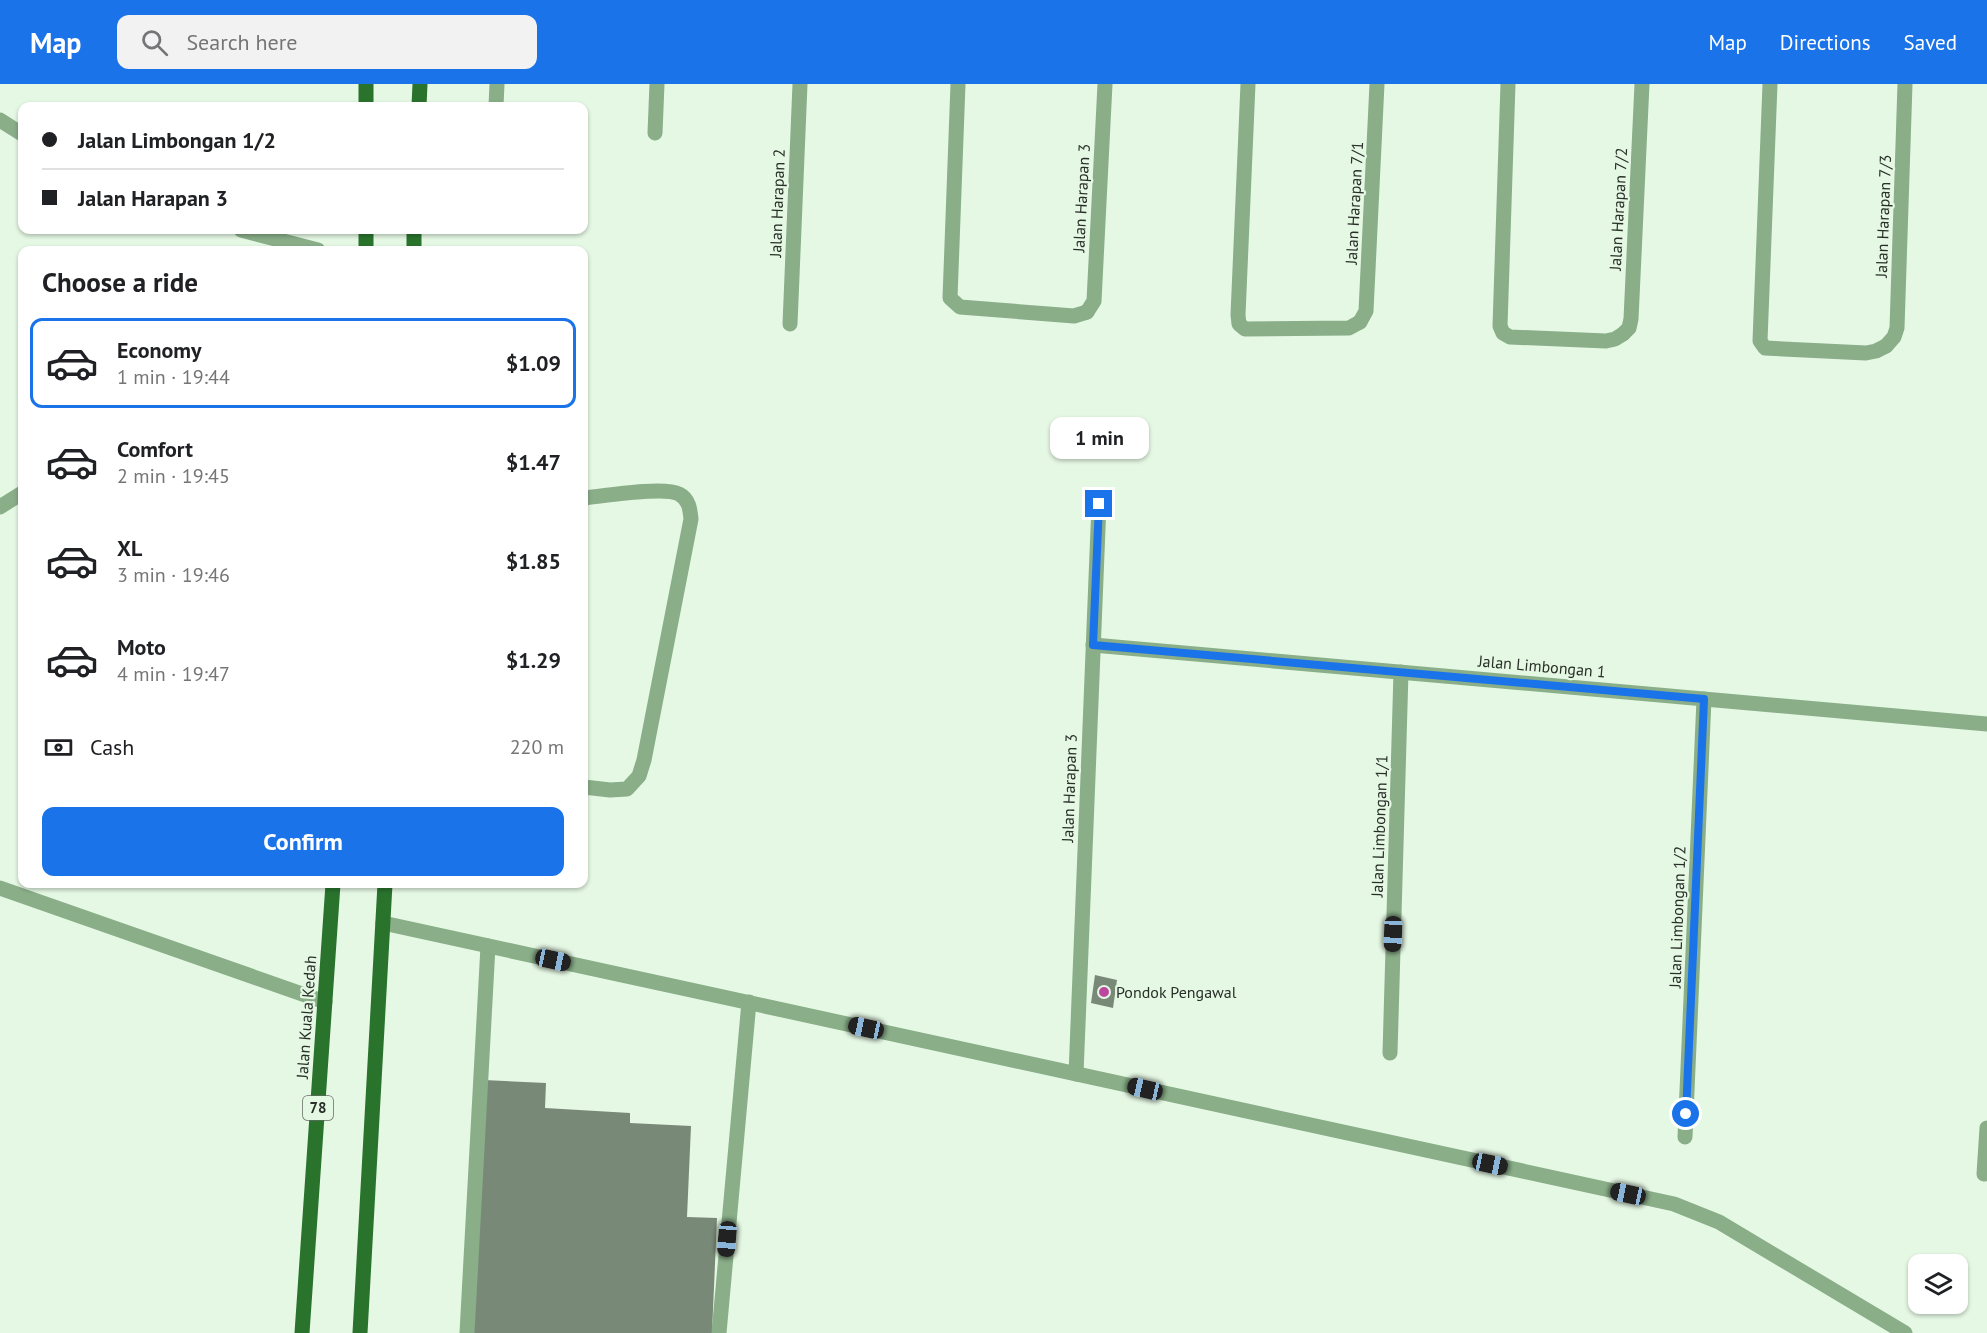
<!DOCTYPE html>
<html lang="en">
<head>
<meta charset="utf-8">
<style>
  body { margin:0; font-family:"PT Sans",sans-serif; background:#f2f2f2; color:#202124; height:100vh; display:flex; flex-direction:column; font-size:22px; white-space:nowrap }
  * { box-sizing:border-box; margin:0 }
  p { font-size:20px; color:#757577 }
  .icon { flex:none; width:33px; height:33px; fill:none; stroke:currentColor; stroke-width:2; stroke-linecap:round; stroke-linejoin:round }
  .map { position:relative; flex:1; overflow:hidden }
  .panel { position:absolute; left:18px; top:162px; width:570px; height:642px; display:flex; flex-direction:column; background:#fff; border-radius:12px; box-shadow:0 2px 4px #0004 }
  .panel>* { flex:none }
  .guide { position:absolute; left:18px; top:18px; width:570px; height:132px; border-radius:12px; box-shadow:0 2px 4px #0004; display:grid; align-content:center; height:132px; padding:0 24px; background:#fff }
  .buttons { position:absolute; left:1908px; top:1170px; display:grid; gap:12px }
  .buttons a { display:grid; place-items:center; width:60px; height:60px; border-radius:12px; background:#fff; box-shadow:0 2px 4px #0004; font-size:30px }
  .end { position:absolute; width:27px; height:27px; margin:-14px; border:8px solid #1a73e8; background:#fff; box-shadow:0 0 0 3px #fff }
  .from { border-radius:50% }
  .bubble { position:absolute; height:42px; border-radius:12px; background:#fff; box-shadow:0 2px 4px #0004; font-size:20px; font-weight:600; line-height:42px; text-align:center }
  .car { position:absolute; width:18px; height:36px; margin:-18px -9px; border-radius:8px; box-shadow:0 0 4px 2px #0007; background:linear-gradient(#222 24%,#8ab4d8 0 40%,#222 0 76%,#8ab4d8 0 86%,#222 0) }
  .guide b { display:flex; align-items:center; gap:21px; height:57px; font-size:22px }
  .guide b+b { border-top:2px solid #e0e0e0 }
  .guide i { width:15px; height:15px; background:#202124 }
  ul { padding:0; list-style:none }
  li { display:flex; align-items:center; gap:18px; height:90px; margin:0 12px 9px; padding:0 12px; border:3px solid transparent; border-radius:12px }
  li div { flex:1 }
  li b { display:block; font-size:22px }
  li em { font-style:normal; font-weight:600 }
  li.on { border-color:#1a73e8 }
  li>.icon { width:54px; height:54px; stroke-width:1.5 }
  h2 { padding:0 24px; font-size:27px; line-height:72px }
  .pay { display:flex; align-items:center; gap:15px; height:66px; padding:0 24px; font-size:22px }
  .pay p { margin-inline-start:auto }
  .button { display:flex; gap:12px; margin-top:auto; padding:12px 24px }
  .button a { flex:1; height:69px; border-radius:12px; background:#1a73e8; color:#fff; font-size:24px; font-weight:600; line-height:69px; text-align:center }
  header { display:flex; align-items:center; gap:36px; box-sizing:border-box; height:84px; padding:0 30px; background:#1a73e8; color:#fff }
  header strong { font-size:28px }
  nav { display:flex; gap:33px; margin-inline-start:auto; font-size:21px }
  .search { width:420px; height:54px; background:#f2f2f2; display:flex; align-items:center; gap:15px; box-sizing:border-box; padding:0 21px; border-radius:12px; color:#757577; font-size:22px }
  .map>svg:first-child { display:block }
</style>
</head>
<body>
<header>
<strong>Map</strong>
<div class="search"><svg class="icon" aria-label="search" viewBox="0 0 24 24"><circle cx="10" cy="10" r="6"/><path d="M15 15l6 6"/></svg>Search here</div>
<nav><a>Map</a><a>Directions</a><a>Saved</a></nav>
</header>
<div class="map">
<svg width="1987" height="1249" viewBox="0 0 1987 1249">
  <rect width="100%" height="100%" fill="#e5f8e4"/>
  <g fill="#788977">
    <path d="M1095 891 1117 896 1113 924 1091 919Z"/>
    <path d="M484 996 546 999 545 1024 630 1029V1039L691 1042 687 1133 717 1134 712 1249H472Z"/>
  </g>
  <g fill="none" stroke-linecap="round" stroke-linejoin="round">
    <g stroke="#89ae88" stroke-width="15">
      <path d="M958 0 950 214 960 223 1074 232 1087 228"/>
      <path d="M1248 0 1238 231 1239 240 1245 245 1349 244 1360 238"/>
      <path d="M1508 0 1500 242 1503 249 1510 253 1606 257 1615 255 1623 250"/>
      <path d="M1770 0 1760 257 1765 264 1866 269 1876 267 1886 262"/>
      <path d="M655 49 657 0"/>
      <path d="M584 414C603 412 664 402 679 410 689 415 690 425 691 435L644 676 639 692 627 705 610 706 584 703"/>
      <path d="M0 804 325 918"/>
      <path d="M467 1249 488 862"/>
      <path d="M719 1249 749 918"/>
    </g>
    <g stroke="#89ae88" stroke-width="15">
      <path d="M496 22 497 0"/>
      <path d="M0 36 22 50"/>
      <path d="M241 146 318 166"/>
      <path d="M1087 228 1094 217 1105 0"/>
      <path d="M1360 238 1366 227 1377 0"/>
      <path d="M790 240 800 0"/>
      <path d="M1623 250 1629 244 1631 235 1642 0"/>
      <path d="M1886 262 1894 253 1897 244 1905 0"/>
      <path d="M0 423 22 409"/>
      <path d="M1093 561 1987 640"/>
      <path d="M383 839 1674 1120 1719 1138 1905 1249"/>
      <path d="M1390 969 1401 588"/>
      <path d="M1076 990 1099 420"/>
      <path d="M1685 1053 1704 615"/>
      <path d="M1984 1090 1987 1044"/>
    </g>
    <g stroke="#2a732d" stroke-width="15">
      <path d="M366 22V0"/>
      <path d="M419 22 420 0"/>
      <path d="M366 166V146"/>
      <path d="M414 166V146"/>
      <path d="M302 1249 333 800"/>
      <path d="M360 1249 385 800"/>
    </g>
  </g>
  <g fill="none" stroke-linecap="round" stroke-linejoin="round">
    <path stroke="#1a73e8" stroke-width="8" d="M1099 420 1093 561 1704 615 1686 1030"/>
  </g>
  <circle fill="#bd479d" stroke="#e5f8e4" stroke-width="2" cx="1104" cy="908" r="6"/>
  <g text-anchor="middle" stroke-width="4.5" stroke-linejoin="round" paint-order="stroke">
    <rect fill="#e5f8e4" stroke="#616b60" stroke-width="1.5" x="303" y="1012" width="30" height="24" rx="4.5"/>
    <g font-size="15" font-weight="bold" fill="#282f28">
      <text x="318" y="1029">78</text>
    </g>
    <g font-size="16" fill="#282f28" stroke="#e5f8e4">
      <text transform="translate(1081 114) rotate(-87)" y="6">Jalan Harapan 3</text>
      <text transform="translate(777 119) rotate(-88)" y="6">Jalan Harapan 2</text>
      <text transform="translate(1354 119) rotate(-87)" y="6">Jalan Harapan 7/1</text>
      <text transform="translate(1618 125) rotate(-87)" y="6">Jalan Harapan 7/2</text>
      <text transform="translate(1883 132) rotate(-88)" y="6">Jalan Harapan 7/3</text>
      <text transform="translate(1542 582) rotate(5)" y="6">Jalan Limbongan 1</text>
      <text transform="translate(1069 704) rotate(-88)" y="6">Jalan Harapan 3</text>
      <text transform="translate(1379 742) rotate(-88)" y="6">Jalan Limbongan 1/1</text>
      <text transform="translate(1677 833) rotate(-88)" y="6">Jalan Limbongan 1/2</text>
      <text transform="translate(306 933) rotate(-86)" y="6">Jalan Kuala Kedah</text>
    </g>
    <g font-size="16" fill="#282f28" stroke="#e5f8e4" text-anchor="start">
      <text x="1116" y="914">Pondok Pengawal</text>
    </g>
  </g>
</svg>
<div class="buttons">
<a><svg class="icon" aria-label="layers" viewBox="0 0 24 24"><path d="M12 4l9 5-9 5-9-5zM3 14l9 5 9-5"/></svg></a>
</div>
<i class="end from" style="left:1686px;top:1030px"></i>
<i class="end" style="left:1099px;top:420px"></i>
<div class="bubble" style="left:1050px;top:333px;width:99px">1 min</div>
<i class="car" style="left:1393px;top:850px;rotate:182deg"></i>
<i class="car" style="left:553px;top:876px;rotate:102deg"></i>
<i class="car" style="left:866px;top:944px;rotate:282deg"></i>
<i class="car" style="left:1145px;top:1005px;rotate:283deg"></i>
<i class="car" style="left:1490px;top:1080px;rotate:102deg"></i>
<i class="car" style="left:1628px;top:1110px;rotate:282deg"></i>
<i class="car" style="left:727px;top:1155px;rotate:185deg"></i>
<div class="guide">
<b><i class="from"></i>Jalan Limbongan 1/2</b>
<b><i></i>Jalan Harapan 3</b>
</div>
<section class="panel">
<h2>Choose a ride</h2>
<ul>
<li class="on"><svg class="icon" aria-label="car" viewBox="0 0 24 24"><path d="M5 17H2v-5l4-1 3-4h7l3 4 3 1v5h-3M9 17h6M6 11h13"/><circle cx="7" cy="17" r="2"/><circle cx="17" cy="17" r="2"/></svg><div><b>Economy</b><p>1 min · 19:44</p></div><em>$1.09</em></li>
<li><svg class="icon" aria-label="car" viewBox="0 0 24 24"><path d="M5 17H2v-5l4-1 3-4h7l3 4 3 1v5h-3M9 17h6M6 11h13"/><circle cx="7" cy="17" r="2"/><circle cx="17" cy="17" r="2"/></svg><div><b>Comfort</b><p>2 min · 19:45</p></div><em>$1.47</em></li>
<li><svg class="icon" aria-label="car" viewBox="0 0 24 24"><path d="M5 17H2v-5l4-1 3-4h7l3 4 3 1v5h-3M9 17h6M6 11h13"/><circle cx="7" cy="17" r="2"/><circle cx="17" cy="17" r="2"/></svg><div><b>XL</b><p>3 min · 19:46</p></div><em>$1.85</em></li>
<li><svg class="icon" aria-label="car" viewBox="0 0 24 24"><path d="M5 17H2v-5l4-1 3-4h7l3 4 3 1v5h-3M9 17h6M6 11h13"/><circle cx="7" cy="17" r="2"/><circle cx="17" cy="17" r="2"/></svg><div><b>Moto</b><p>4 min · 19:47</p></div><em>$1.29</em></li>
</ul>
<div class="pay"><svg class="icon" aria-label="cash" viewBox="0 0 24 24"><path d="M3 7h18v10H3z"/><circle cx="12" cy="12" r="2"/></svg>Cash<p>220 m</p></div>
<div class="button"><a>Confirm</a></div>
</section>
</div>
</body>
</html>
